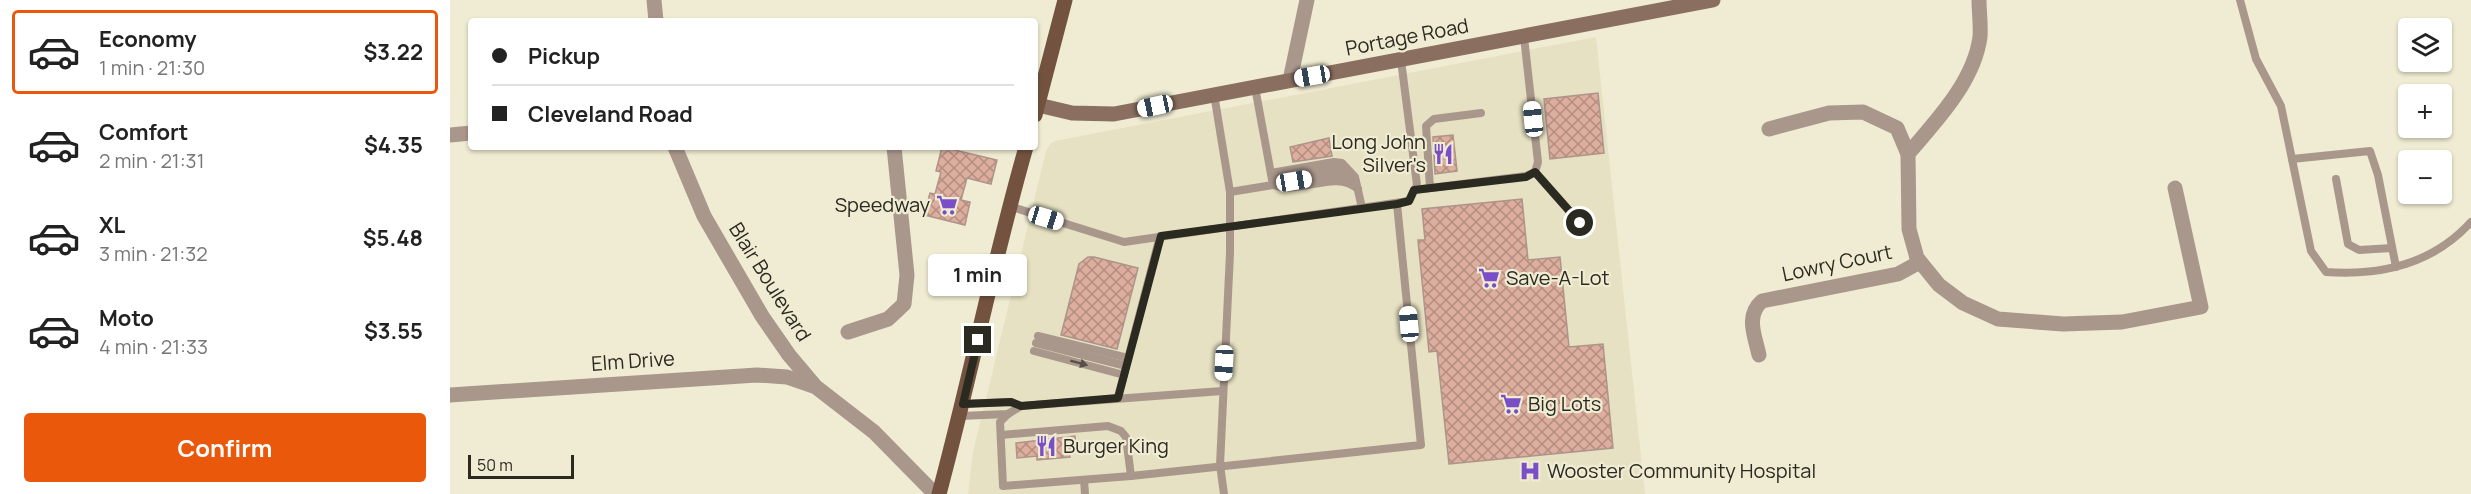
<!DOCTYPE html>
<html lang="en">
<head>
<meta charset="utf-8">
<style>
  body { margin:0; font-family:Manrope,sans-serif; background:#f2f2f2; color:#222; height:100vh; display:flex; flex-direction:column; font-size:22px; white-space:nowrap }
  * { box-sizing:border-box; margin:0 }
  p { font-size:20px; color:#767676 }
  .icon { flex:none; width:33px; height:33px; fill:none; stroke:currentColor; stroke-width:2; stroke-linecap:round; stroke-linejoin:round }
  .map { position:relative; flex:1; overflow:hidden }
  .sheet { display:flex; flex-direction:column; background:#fff; width:450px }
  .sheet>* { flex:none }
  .guide { position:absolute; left:18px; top:18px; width:570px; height:132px; border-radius:6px; box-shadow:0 2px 4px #0004; display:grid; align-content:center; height:132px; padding:0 24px; background:#fff }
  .fabs { position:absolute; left:1948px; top:18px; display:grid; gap:12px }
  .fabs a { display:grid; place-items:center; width:54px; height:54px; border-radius:6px; background:#fff; box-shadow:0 2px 4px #0004; font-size:30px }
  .scale { position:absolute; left:18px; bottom:15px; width:106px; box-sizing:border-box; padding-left:6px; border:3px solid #2b2a21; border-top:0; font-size:16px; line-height:21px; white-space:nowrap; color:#2b2a21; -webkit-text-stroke:4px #f0ecd3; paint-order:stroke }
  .end { position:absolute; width:27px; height:27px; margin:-14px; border:8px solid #2b2a21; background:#fff; box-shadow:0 0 0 3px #fff }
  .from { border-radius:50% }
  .bubble { position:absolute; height:42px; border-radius:6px; background:#fff; box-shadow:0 2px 4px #0004; font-size:20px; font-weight:700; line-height:42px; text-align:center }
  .car { position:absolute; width:18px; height:36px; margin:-18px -9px; border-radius:8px; box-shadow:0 0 4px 2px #0007; background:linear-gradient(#fff 24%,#345 0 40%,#fff 0 76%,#345 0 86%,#fff 0) }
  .guide b { display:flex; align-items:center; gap:21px; height:57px; font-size:22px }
  .guide b+b { border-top:2px solid #e0e0e0 }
  .guide i { width:15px; height:15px; background:#222 }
  ul { padding:10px 0 0; list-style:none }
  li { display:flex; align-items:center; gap:18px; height:84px; margin:0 12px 9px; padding:0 12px; border:3px solid transparent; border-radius:6px }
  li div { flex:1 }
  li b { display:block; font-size:22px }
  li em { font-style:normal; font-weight:700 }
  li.current { border-color:#ea580c }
  li>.icon { width:54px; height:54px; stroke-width:1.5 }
  .primary-button { display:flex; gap:12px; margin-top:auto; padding:12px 24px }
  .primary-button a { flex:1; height:69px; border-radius:6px; background:#ea580c; color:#fff; font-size:24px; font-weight:700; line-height:69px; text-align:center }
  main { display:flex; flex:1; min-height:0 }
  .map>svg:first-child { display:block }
</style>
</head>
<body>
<main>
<section class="sheet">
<ul>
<li class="current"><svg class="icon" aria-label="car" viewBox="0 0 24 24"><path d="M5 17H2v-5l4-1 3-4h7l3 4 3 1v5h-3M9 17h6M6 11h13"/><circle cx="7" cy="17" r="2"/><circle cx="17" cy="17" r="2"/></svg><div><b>Economy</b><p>1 min · 21:30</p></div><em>$3.22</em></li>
<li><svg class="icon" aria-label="car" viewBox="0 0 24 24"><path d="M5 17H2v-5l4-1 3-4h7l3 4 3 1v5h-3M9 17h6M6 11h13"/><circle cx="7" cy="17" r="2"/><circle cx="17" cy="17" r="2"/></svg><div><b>Comfort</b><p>2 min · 21:31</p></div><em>$4.35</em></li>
<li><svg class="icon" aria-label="car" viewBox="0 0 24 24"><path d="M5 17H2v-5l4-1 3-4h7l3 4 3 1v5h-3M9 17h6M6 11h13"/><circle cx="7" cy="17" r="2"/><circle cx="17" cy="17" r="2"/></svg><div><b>XL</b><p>3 min · 21:32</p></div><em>$5.48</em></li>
<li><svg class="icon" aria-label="car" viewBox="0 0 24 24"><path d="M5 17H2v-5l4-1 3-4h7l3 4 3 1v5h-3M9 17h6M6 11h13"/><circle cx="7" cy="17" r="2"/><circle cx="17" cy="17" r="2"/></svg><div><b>Moto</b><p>4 min · 21:33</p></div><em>$3.55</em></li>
</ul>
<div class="primary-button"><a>Confirm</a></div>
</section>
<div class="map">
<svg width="2021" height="494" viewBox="0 0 2021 494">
  <defs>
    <pattern id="building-cross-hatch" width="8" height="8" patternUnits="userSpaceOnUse" patternTransform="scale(1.5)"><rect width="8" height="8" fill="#ddad9d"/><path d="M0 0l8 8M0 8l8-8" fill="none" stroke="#b38d80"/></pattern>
  </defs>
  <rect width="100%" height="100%" fill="#f0ecd3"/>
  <path fill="#e6e1c2" d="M1146 37 1195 494H518L523 452 596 151 600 144 605 141Z"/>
  <g fill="url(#building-cross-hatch)" stroke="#ad948b" stroke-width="1.5">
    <path d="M1148 93 1154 153 1100 159 1094 99Z"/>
    <path d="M1003 135 1007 171 985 174 983 137Z"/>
    <path d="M879 138 882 156 843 162 840 147Z"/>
    <path d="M492 147 547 160 541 184 517 178 511 200 520 202 515 225 474 215 480 193 485 194 491 172 486 171Z"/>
    <path d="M1072 199 1078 260 1110 257 1119 347 1153 344 1163 448 999 464 987 351 979 352 968 240H975L972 209Z"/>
    <path d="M638 257H644L688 268 667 349 611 335 629 264Z"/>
    <path d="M625 436 626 449 619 450 620 457 587 460V456L567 458 566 443Z"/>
  </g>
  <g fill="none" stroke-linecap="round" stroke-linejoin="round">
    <g stroke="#aa978c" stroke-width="8">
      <path d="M1790 0 1806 59 1831 106 1861 251 1876 272C1932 276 1983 264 2021 222"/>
      <path d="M764 94 780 192V253L770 465 774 494"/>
      <path d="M1842 159 1920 151 1928 175 1946 267"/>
      <path d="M1085 172 1130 223"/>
      <path d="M821 173 884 162 892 163 905 177 912 208"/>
      <path d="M822 179 885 168 900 173"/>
      <path d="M1886 179 1898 244 1909 250 1942 248"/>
      <path d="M825 184 886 174 894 175 903 181"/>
      <path d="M823 185C853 195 884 169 908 189"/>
      <path d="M980 188 976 126 984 119 1031 113"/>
      <path d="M964 190 1076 176 1085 172 1088 162 1074 37"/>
      <path d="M780 192 823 185 805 87"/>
      <path d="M559 206 674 242 959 201 967 185 951 60"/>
      <path d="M588 336 678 358"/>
      <path d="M586 343 676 366"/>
      <path d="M584 351 674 375"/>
      <path d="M668 397 710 236"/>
      <path d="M513 404 561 402 571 406"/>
      <path d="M558 414 550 422 553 486 681 476 971 445 947 204"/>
      <path d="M510 416 558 414 571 406 772 391"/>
      <path d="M551 435 658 426 671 431 676 437 681 476"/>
      <path d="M634 480 635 494"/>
    </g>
    <g stroke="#aa978c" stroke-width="15">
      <path d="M204 0 206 21"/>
      <path d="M1529 0C1529 12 1531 25 1530 37 1524 82 1486 121 1458 154L1459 229 1467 258 1489 285 1513 303 1548 319 1613 324 1672 322 1751 307 1725 188"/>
      <path d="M840 80 857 0"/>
      <path d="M1319 129 1379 113 1413 112 1447 128 1458 154"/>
      <path d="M0 135 21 133"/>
      <path d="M225 147 254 216 312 316 339 355 366 387 424 432 485 494"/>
      <path d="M398 332 438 319 454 304 457 275 444 147"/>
      <path d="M1309 355C1305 336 1295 316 1312 301L1448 274 1470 262"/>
      <path d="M0 395 307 375 337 377 363 386"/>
    </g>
    <path stroke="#8a6f60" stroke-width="15" d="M588 105 622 113 664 114 1263 0"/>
    <g stroke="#735340" stroke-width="15">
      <path d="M585 115 615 0"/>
      <path d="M489 494C520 379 543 262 576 147"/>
    </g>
  </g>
  <defs><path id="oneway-solid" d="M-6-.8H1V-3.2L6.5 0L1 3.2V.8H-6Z" transform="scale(1.5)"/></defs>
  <use fill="#575046" href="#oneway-solid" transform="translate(629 363) rotate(15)"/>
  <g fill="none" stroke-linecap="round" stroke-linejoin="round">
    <path stroke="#2b2a21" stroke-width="8" d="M528 340 513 404 561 402 571 406 668 398 711 236 947 204 959 201 964 190 1076 177 1085 172 1130 223"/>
  </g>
  <defs>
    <symbol id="restaurant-bare" viewBox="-9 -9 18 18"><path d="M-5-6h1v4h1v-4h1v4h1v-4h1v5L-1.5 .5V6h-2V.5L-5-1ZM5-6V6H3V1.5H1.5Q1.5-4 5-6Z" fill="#794ec6" stroke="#f0ecd3" stroke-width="2.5" paint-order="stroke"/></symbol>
    <symbol id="supermarket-bare" viewBox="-9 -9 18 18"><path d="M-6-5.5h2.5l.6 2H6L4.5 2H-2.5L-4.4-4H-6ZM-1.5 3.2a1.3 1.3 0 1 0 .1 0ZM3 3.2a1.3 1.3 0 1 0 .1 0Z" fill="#794ec6" stroke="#f0ecd3" stroke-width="2.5" paint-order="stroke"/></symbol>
    <symbol id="hospital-bare" viewBox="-9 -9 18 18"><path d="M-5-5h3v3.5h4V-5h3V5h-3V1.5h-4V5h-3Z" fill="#794ec6" stroke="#f0ecd3" stroke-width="2.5" paint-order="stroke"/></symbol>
  </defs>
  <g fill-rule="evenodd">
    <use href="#restaurant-bare" x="978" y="139" width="30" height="30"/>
    <use href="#supermarket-bare" x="482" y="190" width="30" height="30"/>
    <use href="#supermarket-bare" x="1024" y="263" width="30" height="30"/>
    <use href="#supermarket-bare" x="1046" y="389" width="30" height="30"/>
    <use href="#restaurant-bare" x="581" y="431" width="30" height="30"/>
    <use href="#hospital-bare" x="1065" y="456" width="30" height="30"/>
  </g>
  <g text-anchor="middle" stroke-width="4.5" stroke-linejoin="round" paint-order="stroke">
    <g font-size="20" fill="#2b2a21" stroke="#f0ecd3">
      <text transform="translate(957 37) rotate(-11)" y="7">Portage Road</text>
      <text transform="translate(1387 263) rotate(-12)" y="7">Lowry Court</text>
      <text transform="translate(320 282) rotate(58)" y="7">Blair Boulevard</text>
      <text transform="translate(183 361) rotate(-4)" y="7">Elm Drive</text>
    </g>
    <g font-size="20" fill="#2b2a21" stroke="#f0ecd3" text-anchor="start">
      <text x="976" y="149" text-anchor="end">Long John<tspan x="976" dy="23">Silver's</tspan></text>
      <text x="480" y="212" text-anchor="end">Speedway</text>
      <text x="1056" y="285">Save-A-Lot</text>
      <text x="1078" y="411">Big Lots</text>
      <text x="613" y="453">Burger King</text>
      <text x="1097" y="478">Wooster Community Hospital</text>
    </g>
  </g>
</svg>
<div class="fabs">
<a><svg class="icon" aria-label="layers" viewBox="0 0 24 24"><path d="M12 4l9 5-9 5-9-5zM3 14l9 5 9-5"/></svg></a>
<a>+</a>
<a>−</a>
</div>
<div class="scale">50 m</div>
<i class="end from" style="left:1130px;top:223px"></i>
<i class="end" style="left:528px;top:340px"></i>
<div class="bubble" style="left:478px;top:254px;width:99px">1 min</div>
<i class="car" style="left:862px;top:76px;rotate:260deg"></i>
<i class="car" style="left:705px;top:106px;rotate:258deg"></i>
<i class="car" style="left:1083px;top:119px;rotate:354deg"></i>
<i class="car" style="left:844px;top:181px;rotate:81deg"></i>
<i class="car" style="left:596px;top:218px;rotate:107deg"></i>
<i class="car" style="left:959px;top:324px;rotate:355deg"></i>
<i class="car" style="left:774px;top:363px;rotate:183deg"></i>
<div class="guide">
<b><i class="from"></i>Pickup</b>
<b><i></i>Cleveland Road</b>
</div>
</div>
</main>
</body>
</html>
